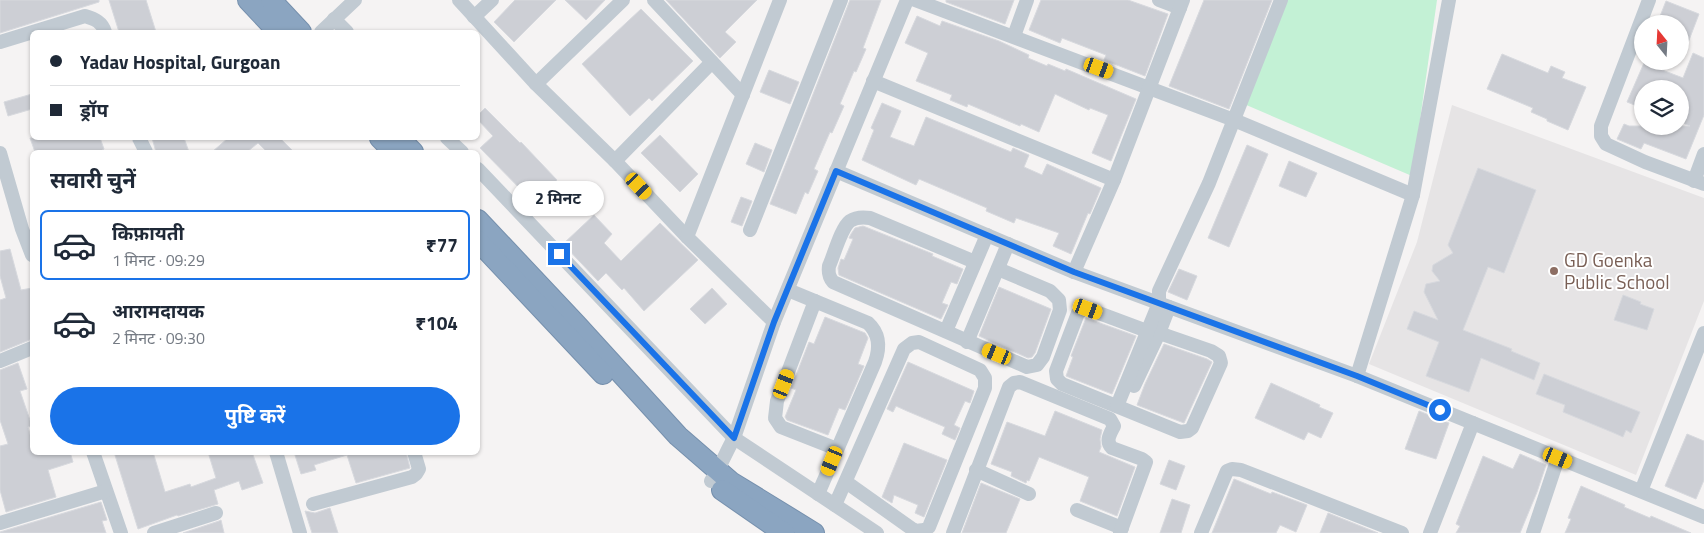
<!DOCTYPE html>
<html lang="hi">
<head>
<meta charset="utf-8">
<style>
  body { margin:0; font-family:"Titillium Web","Noto Sans Devanagari",sans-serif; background:#f6f6f7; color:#1f2937; height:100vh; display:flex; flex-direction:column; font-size:19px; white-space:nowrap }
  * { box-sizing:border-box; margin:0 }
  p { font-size:16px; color:#747a83 }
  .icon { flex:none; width:28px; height:28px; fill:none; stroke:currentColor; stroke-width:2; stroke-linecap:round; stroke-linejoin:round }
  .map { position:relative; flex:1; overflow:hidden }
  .drawer { position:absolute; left:30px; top:150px; width:450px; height:305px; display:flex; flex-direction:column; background:#fff; border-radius:8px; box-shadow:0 1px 4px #0004 }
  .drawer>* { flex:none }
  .guide { position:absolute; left:30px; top:30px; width:450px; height:110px; border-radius:8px; box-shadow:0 1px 4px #0004; display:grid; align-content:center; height:110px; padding:0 20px; background:#fff }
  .needle { width:32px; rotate:342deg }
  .buttons { position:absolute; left:1634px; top:15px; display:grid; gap:10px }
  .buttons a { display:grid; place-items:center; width:55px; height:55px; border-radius:50%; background:#fff; box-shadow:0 1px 4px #0004; font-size:25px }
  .end { position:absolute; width:22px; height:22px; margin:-11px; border:6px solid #1a73e8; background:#fff; box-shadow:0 0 0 2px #fff }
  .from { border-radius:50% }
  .bubble { position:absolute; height:35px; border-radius:18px; background:#fff; box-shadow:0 1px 4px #0004; font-size:16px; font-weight:700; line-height:35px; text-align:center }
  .car { position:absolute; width:15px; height:30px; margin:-15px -8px; border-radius:6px; box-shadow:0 0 4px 1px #0007; background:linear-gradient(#f5c518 24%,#345 0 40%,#f5c518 0 76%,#345 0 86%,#f5c518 0) }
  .guide b { display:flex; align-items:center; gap:18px; height:48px; font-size:19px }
  .guide b+b { border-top:1px solid #e0e1e3 }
  .guide i { width:12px; height:12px; background:#1f2937 }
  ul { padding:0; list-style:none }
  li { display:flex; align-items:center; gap:15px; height:70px; margin:0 10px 8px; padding:0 10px; border:2px solid transparent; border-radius:8px }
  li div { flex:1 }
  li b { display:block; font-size:19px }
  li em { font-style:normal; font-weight:700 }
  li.active { border-color:#1a73e8 }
  li>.icon { width:45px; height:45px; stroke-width:1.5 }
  h2 { padding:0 20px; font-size:22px; line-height:60px }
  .primary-button { display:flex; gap:10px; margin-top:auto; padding:10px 20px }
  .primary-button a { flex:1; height:58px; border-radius:30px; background:#1a73e8; color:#fff; font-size:20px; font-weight:700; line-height:58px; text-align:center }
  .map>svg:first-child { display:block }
</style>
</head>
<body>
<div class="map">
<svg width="1704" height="533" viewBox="0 0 1704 533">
  <rect width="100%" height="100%" fill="#f5f3f3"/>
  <path fill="#e6e4e5" d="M1452 105 1704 198V301L1636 475 1369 364 1417 242Z"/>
  <path fill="#c3f1d5" d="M1286 0H1437L1412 176 1244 104Z"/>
  <g fill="#cdcfd5" stroke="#d7d9de">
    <path d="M0 0H99V2L0 33Z"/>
    <path d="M109 0H146L156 32H119Z"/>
    <path d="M515 0H556L514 42 494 22Z"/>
    <path d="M565 0H605L586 20Z"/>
    <path d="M666 0H757L725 32 736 42 720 58Z"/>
    <path d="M850 0H881L863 48 866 49 856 72 854 71 840 104 844 106 832 133 830 132 814 169 818 171 808 194 805 192 796 214 770 204Z"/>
    <path d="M946 0H1014L1005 24 946 2Z"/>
    <path d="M1041 0H1128L1168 14 1145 76 1104 60 1106 55 1062 38 1060 43 1029 30Z"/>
    <path d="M1204 0H1272L1229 109 1169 86Z"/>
    <path d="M1666 1 1699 14 1681 61 1680 24H1657Z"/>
    <path d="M641 9 693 61 652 101 649 98 630 116 582 64Z"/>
    <path d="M917 16 940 26 942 21 999 41 1029 55 1028 58 1047 66 1048 64 1065 71 1066 69 1136 99 1111 161 1092 153 1108 115 1090 108 1089 110 1055 94 1039 132 1021 124 1020 126 968 104 967 107 950 100 952 95 916 81 928 53 905 43Z"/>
    <path d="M1693 53 1704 58V115L1686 159 1644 143 1641 149 1617 139 1624 124 1629 126H1690L1680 122V89H1642V108L1627 102 1644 63 1683 78Z"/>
    <path d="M1502 54 1548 73 1551 66 1565 72 1562 78 1586 87 1568 130 1547 121V119L1531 112 1533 108 1487 89Z"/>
    <path d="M769 70 799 82 790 104 760 92Z"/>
    <path d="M32 94V109L8 116 4 102Z"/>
    <path d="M882 103 901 111 890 137 914 146 926 117 1011 152 1013 148 1029 155 1024 167 1042 175 1047 164 1101 188 1090 214 1088 213 1071 254 1053 246 1059 233 1016 218 1014 223 986 211 987 208 919 179 916 185 862 160 874 130 871 128Z"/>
    <path d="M485 108 520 143 521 142 557 180 534 203 480 148 493 136 478 120V115Z"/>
    <path d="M660 135 698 174 680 192 641 153Z"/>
    <path d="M30 138H100L104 149 102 150 103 152H35Z"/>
    <path d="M152 138H184L189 152H156Z"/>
    <path d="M228 138H280L294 152H267L258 143 247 152H212Z"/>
    <path d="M755 143 772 150 764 172 746 164Z"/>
    <path d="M1247 145 1268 154 1229 247 1208 238Z"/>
    <path d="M1289 161 1317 173 1306 197 1279 186Z"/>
    <path d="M1478 168 1536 190 1504 273 1488 267 1463 330 1512 349 1511 351 1540 363 1534 380 1481 358 1469 392 1426 376 1439 342 1407 329 1414 311 1438 320 1424 292 1426 284 1440 281 1432 271 1433 265 1453 253 1448 245Z"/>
    <path d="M741 197 752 201 742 226 731 222Z"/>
    <path d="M594 215 612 234 604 243 621 261 660 223 698 260 644 311 624 288 622 290 606 273 598 281 563 244Z"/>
    <path d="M863 226 933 254 932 256 963 269 957 284 951 282 942 303 948 305 941 319 839 275 838 268 841 259 844 260 853 239 849 238 851 234 855 228Z"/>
    <path d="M10 249 21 290 32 288V339L0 352V300L6 298 0 276V251Z"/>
    <path d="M1179 269 1197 276 1187 300 1168 292Z"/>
    <path d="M999 287 1051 309 1035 353 1032 357 1028 358 979 336Z"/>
    <path d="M712 288 727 304 705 324 690 309Z"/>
    <path d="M1623 295 1641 302 1640 304 1654 309 1647 330 1614 320Z"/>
    <path d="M825 317 865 333 868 338 858 364 864 366 845 410 839 408 828 435 787 420 785 417 796 390 791 388 809 342 814 344Z"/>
    <path d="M1086 318 1136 336 1112 394 1066 376 1073 357 1071 356Z"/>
    <path d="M1164 344 1207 359 1212 362 1184 423 1137 405 1145 384Z"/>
    <path d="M908 362 974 391 970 403 965 401 954 425 960 428 955 440 942 434 945 427 907 411 896 406 893 412 887 409Z"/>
    <path d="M18 363 27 389 20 391 32 426 28 427 32 441V452H70L73 462 48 470 56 497 6 512 0 490V446L8 444 0 420V370Z"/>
    <path d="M1544 374 1640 412 1631 433 1626 430 1623 437 1614 433 1563 412 1565 405 1536 394Z"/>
    <path d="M1271 383 1320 405 1319 407 1333 413 1321 438 1308 432 1304 440 1255 418Z"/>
    <path d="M1055 411 1102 430 1100 439 1101 447 1099 452 1135 467 1117 516 1080 501 1089 477 1039 457 1029 481 1027 480 1026 483 1011 476 1012 472 991 464 1007 422 1045 436Z"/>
    <path d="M1419 411 1449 423 1436 459 1405 449Z"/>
    <path d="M1687 434 1704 441V480L1696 499 1665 486Z"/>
    <path d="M904 443 947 460 924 517 915 513 918 505 894 495 892 503 882 497Z"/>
    <path d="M114 452H153L165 492 190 484 191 487 216 478 208 452H252L263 483 242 490 239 481 214 490 218 504 178 516 177 515 138 529Z"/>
    <path d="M294 452H406L410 468 356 483 347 455 314 465 316 470 301 474Z"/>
    <path d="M1520 454 1546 465 1537 492 1520 533H1456L1460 526 1456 524 1483 456 1513 469Z"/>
    <path d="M1169 460 1185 466 1176 490 1160 484Z"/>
    <path d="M1234 479 1271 494 1272 492 1307 505 1296 532 1280 525 1276 533H1212Z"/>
    <path d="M981 483 1020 499 1006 533H962Z"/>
    <path d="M1581 486 1625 505 1624 507 1650 518 1651 516 1691 533H1565L1571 519 1568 518Z"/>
    <path d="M1172 499 1190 505 1181 533H1160Z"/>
    <path d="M101 502 107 520 102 521 106 533H0V532Z"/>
    <path d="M330 508 338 533H312L305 511 315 513Z"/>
    <path d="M1328 513 1378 533H1320Z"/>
    <path d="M221 520 224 533H183L219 521Z"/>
  </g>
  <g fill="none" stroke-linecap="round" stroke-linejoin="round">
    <defs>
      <g id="highway">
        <path d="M248 0 278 32"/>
        <path d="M271 0 301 32"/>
        <path d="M380 138 394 152"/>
        <path d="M399 138 413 152"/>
        <path d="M478 220 576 324 678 436 731 482 814 533"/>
        <path d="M478 241 603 374"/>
        <path d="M722 490 784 533"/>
      </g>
    </defs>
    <use href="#highway" stroke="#7690ad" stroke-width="22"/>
    <g stroke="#c1cad2" stroke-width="14">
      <path d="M459 0 536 84 615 161 687 237 774 322"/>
      <path d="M654 0 743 95"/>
      <path d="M915 0 1234 120 1413 195"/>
      <path d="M1159 0 1180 8"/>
      <path d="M1649 0 1601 126V136L1606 144 1645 162 1704 184"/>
      <path d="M474 17 492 0"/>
      <path d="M334 19 347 32"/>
      <path d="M321 32 355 0"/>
      <path d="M1014 36 1027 0"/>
      <path d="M0 42 85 16C95 19 102 22 105 32"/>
      <path d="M873 81 1114 180"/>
      <path d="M536 84 623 0"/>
      <path d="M139 138 146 152"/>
      <path d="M447 138 462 152"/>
      <path d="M0 153 22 229 32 255"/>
      <path d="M615 161 712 62"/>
      <path d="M478 169 734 438 877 533"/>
      <path d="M836 171 1074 272 1357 376 1704 517"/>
      <path d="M1694 181 1704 154"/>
      <path d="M750 230 841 0"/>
      <path d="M687 237 780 0"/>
      <path d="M975 262 870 218C864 217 856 217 850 221 841 228 834 255 829 266 828 273 829 277 833 282L1027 367 1037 365 1043 357 1060 310 1059 300 1050 291 998 269"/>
      <path d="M1074 272 1114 180 1183 0"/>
      <path d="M788 290 868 323C880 334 880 348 875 362L818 494"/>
      <path d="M815 301 777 401 775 418 781 427 837 449"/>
      <path d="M946 331 987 235"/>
      <path d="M1147 331 1088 309H1083L1078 313 1056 371 1057 379 1062 384 1180 432 1188 431 1192 428 1221 363 1219 356 1211 351 1159 333"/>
      <path d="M967 342 1008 244"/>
      <path d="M0 361 32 348"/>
      <path d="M1357 376 1413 195 1449 0"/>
      <path d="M1134 386 1159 333 1169 307"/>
      <path d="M1117 406 1159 303V291L1209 183 1281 0"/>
      <path d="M93 452 121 533"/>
      <path d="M276 452 300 533"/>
      <path d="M976 470 1029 494"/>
      <path d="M711 481C720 468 726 452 734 438L774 322 907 0"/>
      <path d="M1641 491 1704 333"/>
      <path d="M313 504 412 477 416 474 419 469 414 452"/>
      <path d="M835 505 904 349 912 343 919 342 980 370 985 378V388L929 527 924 530 915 531 846 482"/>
      <path d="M1077 510 1122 528"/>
      <path d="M0 523 106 491"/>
      <path d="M154 533 216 513"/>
      <path d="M953 533 1009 387 1014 383 1020 382 1110 419 1114 426C1110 434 1105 441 1112 448L1142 459 1146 462 1120 533"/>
      <path d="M1201 533 1227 471 1232 469 1241 470 1402 533"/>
      <path d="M1430 533 1473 423"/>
      <path d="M1533 533 1558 458"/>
    </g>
    <use href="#highway" stroke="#8ba5c1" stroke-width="20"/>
  </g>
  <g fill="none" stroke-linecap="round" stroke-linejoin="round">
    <path stroke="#1a73e8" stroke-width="6" d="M559 254 734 438 774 322 836 171 1074 272 1357 376 1440 410"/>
  </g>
  <circle fill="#8d6e63" stroke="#fff" stroke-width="2" cx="1554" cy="271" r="5"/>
  <g text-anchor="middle" stroke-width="4" stroke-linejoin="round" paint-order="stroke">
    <g font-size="19" fill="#785e54" stroke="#fff" text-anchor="start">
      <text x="1564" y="267">GD Goenka<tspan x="1564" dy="22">Public School</tspan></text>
    </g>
  </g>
</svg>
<div class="buttons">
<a><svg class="needle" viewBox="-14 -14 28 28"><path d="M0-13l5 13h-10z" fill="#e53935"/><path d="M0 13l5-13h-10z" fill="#747a83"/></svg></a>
<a><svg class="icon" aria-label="layers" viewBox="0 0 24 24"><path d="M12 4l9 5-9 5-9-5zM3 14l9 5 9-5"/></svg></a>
</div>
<i class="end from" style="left:1440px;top:410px"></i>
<i class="end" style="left:559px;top:254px"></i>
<div class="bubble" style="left:512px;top:181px;width:92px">2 मिनट</div>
<i class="car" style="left:1099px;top:68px;rotate:110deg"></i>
<i class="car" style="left:639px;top:186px;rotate:137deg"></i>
<i class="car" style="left:1088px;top:309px;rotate:110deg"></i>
<i class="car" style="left:997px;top:354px;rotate:292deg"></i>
<i class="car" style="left:784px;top:384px;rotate:21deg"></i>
<i class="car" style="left:1558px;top:458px;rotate:112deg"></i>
<i class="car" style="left:832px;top:461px;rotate:203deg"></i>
<div class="guide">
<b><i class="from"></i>Yadav Hospital, Gurgoan</b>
<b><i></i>ड्रॉप</b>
</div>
<section class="drawer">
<h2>सवारी चुनें</h2>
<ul>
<li class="active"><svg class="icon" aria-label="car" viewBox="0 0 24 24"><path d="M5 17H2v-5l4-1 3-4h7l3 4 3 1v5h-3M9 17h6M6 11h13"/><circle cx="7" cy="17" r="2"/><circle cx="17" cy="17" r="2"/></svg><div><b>किफ़ायती</b><p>1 मिनट · 09:29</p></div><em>₹77</em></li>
<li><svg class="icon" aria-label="car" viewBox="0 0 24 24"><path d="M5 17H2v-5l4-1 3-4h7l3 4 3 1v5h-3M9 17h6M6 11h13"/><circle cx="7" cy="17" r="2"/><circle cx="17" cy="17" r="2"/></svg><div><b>आरामदायक</b><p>2 मिनट · 09:30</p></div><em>₹104</em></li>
</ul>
<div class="primary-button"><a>पुष्टि करें</a></div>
</section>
</div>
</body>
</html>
